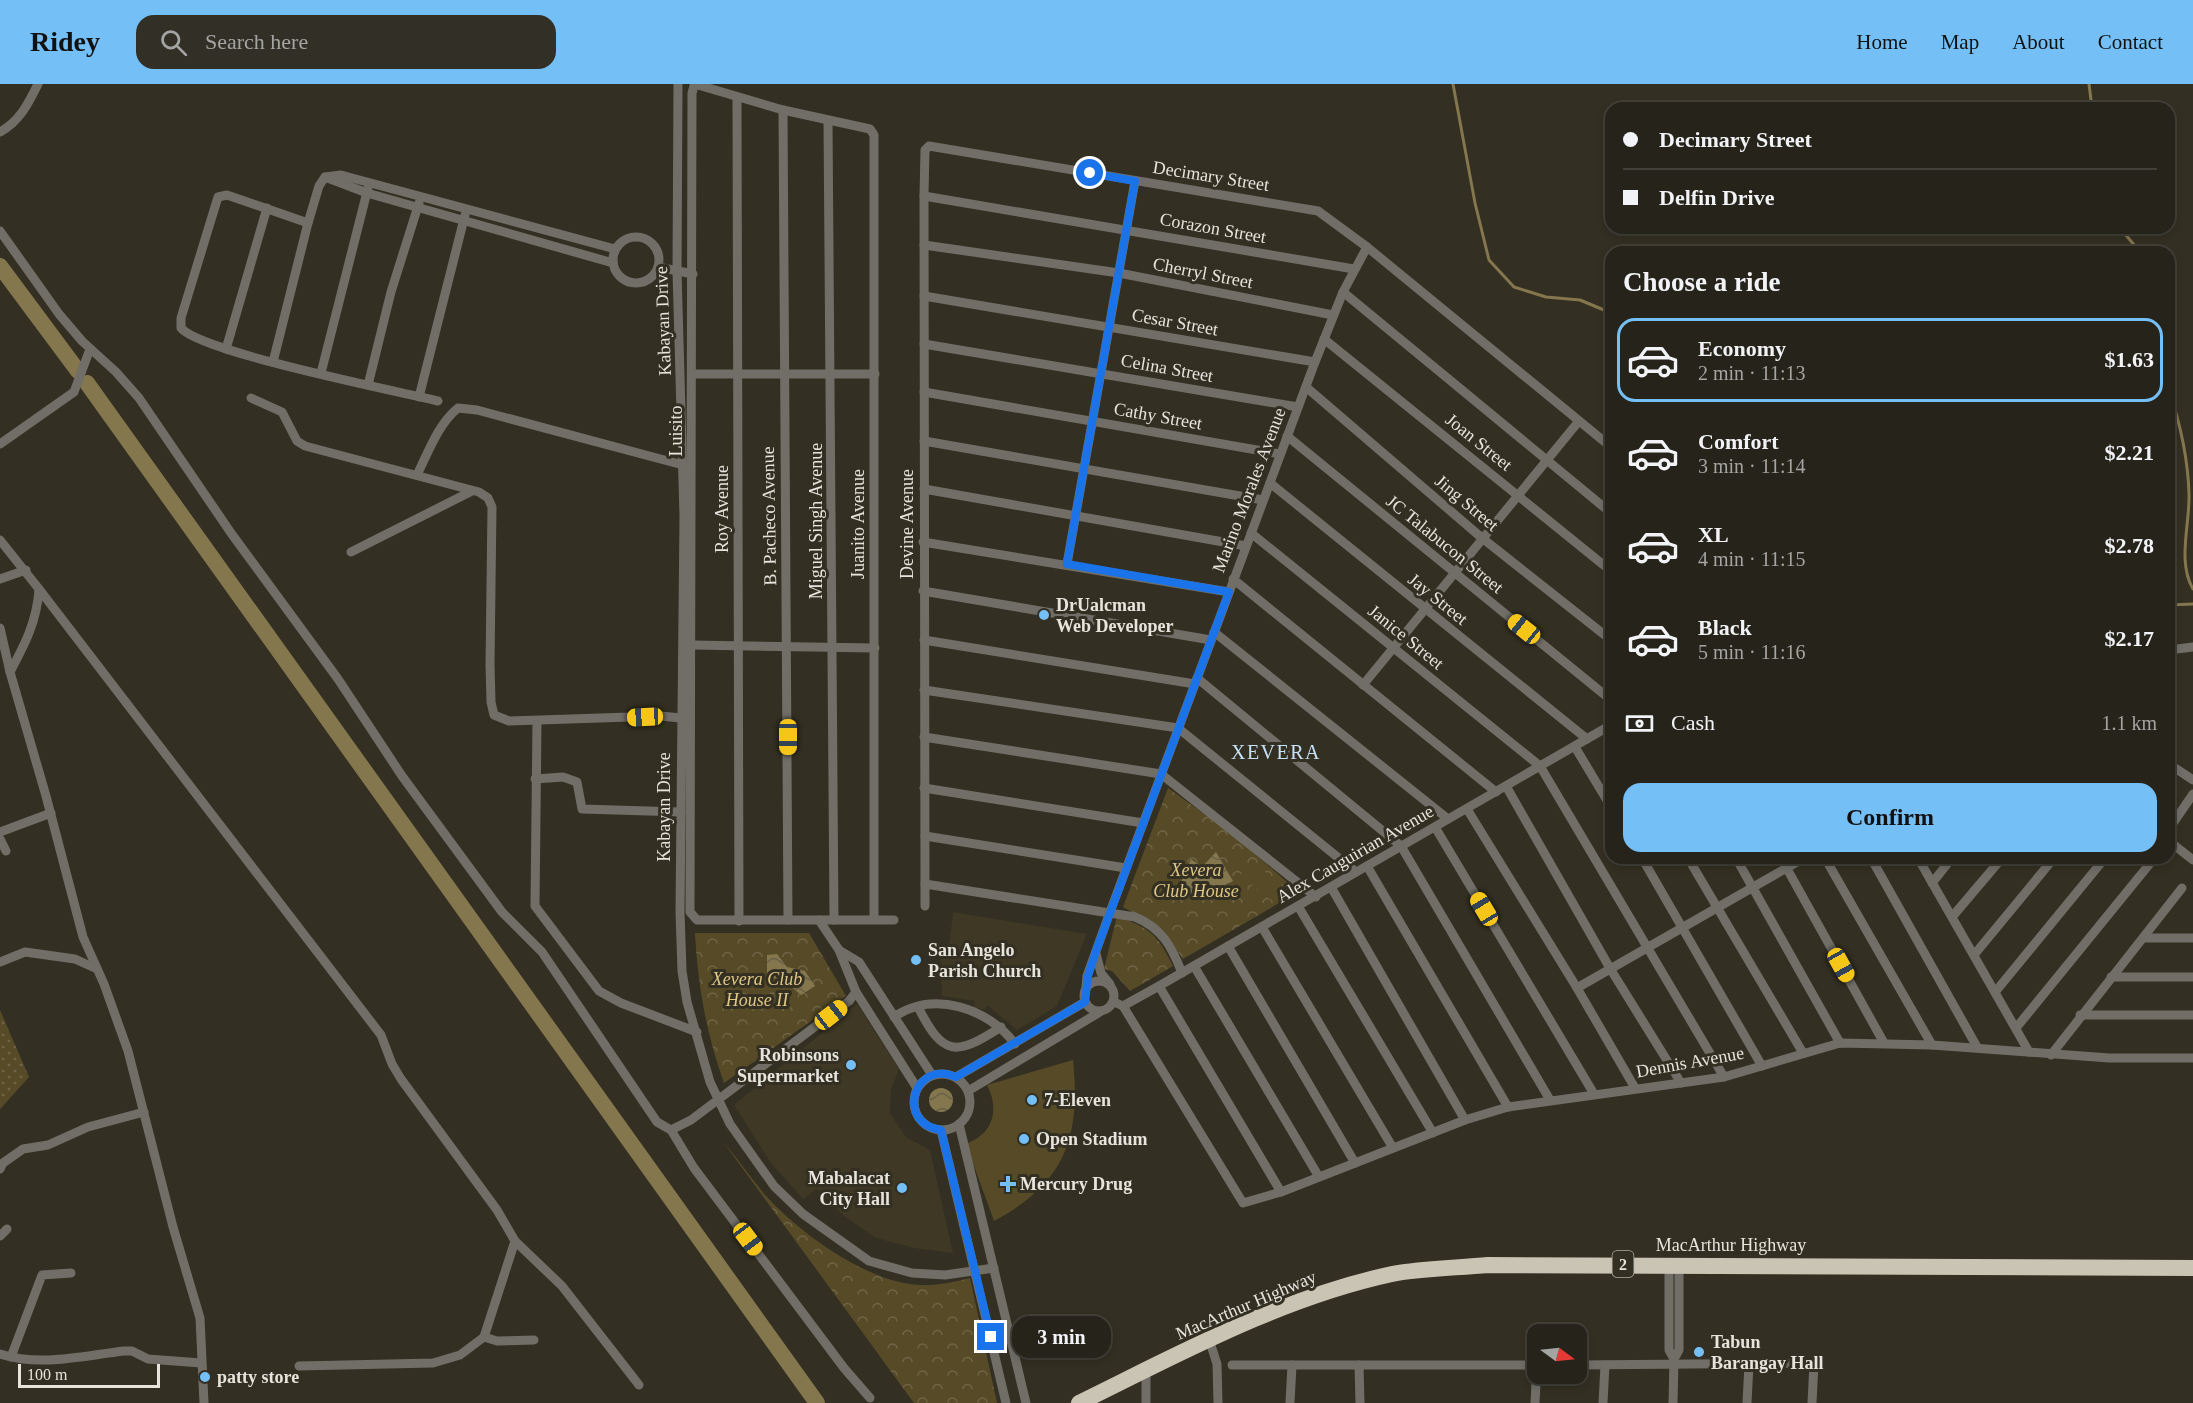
<!DOCTYPE html>
<html lang="en">
<head>
<meta charset="utf-8">
<style>
  body { margin:0; font-family:"Times New Roman",serif; background:#322f27; color:#f1f3f6; height:100vh; display:flex; flex-direction:column; font-size:22px; white-space:nowrap }
  * { box-sizing:border-box; margin:0 }
  p { font-size:20px; color:#a4a4a2 }
  .icon { flex:none; width:33px; height:33px; fill:none; stroke:currentColor; stroke-width:2; stroke-linecap:round; stroke-linejoin:round }
  .map { position:relative; flex:1; overflow:hidden }
  .panel { position:absolute; left:1605px; top:162px; width:570px; height:618px; display:flex; flex-direction:column; background:#26231a; border-radius:18px; box-shadow:0 3px 9px #0003,0 0 0 2px #424039 }
  .panel>* { flex:none }
  .hud { position:absolute; left:1605px; top:18px; width:570px; height:132px; border-radius:18px; box-shadow:0 3px 9px #0003,0 0 0 2px #424039; display:grid; align-content:center; height:132px; padding:0 18px; background:#26231a }
  .needle { width:39px; rotate:105deg }
  .buttons { position:absolute; left:1527px; top:1240px; display:grid; gap:12px }
  .buttons a { display:grid; place-items:center; width:60px; height:60px; border-radius:12px; background:#26231a; box-shadow:0 3px 9px #0003,0 0 0 2px #424039; font-size:30px }
  .scale { position:absolute; left:18px; bottom:15px; width:142px; box-sizing:border-box; padding-left:6px; border:3px solid #e6e4dc; border-top:0; font-size:16px; line-height:21px; white-space:nowrap; color:#e6e4dc; -webkit-text-stroke:4px #332f22; paint-order:stroke }
  .end { position:absolute; width:27px; height:27px; margin:-14px; border:8px solid #1a73e8; background:#fff; box-shadow:0 0 0 3px #fff }
  .from { border-radius:50% }
  .bubble { position:absolute; height:42px; border-radius:18px; background:#26231a; box-shadow:0 3px 9px #0003,0 0 0 2px #424039; font-size:20px; font-weight:800; line-height:42px; text-align:center }
  .car { position:absolute; width:18px; height:36px; margin:-18px -9px; border-radius:8px; box-shadow:0 0 4px 2px #0007; background:linear-gradient(#f5c518 24%,#345 0 40%,#f5c518 0 76%,#345 0 86%,#f5c518 0) }
  .hud b { display:flex; align-items:center; gap:21px; height:57px; font-size:22px }
  .hud b+b { border-top:2px solid #424039 }
  .hud i { width:15px; height:15px; background:#f1f3f6 }
  ul { padding:0; list-style:none }
  li { display:flex; align-items:center; gap:18px; height:84px; margin:0 12px 9px; padding:0 6px; border:3px solid transparent; border-radius:18px }
  li div { flex:1 }
  li b { display:block; font-size:22px }
  li em { font-style:normal; font-weight:800 }
  li.selected { border-color:#74c0f6 }
  li>.icon { width:54px; height:54px; stroke-width:1.5 }
  h2 { padding:0 18px; font-size:27px; line-height:72px }
  .pay { display:flex; align-items:center; gap:15px; height:66px; padding:0 18px; font-size:22px }
  .pay p { margin-inline-start:auto }
  .cta { display:flex; gap:12px; margin-top:auto; padding:12px 18px }
  .cta a { flex:1; height:69px; border-radius:18px; background:#74c0f6; color:#111; font-size:24px; font-weight:800; line-height:69px; text-align:center }
  header { display:flex; align-items:center; gap:36px; box-sizing:border-box; height:84px; padding:0 30px; background:#74c0f6; color:#111 }
  header strong { font-size:28px }
  nav { display:flex; gap:33px; margin-inline-start:auto; font-size:21px }
  .search { width:420px; height:54px; background:#322f27; display:flex; align-items:center; gap:15px; box-sizing:border-box; padding:0 21px; border-radius:18px; color:#a4a4a2; font-size:22px }
  .map>svg:first-child { display:block }
</style>
</head>
<body>
<header>
<strong>Ridey</strong>
<div class="search"><svg class="icon" aria-label="search" viewBox="0 0 24 24"><circle cx="10" cy="10" r="6"/><path d="M15 15l6 6"/></svg>Search here</div>
<nav><a>Home</a><a>Map</a><a>About</a><a>Contact</a></nav>
</header>
<div class="map">
<svg width="2193" height="1319" viewBox="0 0 2193 1319">
  <defs>
    <pattern id="grass-dots" width="8" height="8" patternUnits="userSpaceOnUse" patternTransform="scale(1.5)"><rect width="8" height="8" fill="#574b27"/><path d="M2 2h.1M6 6h.1" fill="none" stroke="#6f6546" stroke-width="1.8" stroke-linecap="round"/></pattern>
    <pattern id="park-crowns" width="20" height="18" patternUnits="userSpaceOnUse" patternTransform="scale(1.5)"><rect width="20" height="18" fill="#574b27"/><path d="M2 6a3 3 0 1 1 6 0M12 15a3 3 0 1 1 6 0" fill="none" stroke="#6f6546"/></pattern>
    <pattern id="water-waves" width="16" height="10" patternUnits="userSpaceOnUse" patternTransform="scale(1.5)"><rect width="16" height="10" fill="#84764d"/><path d="M0 5q4-4 8 0t8 0" fill="none" stroke="#686048"/></pattern>
  </defs>
  <rect width="100%" height="100%" fill="#332f22"/>
  <g fill="#3e3825">
    <path d="M953 828 1087 850 1057 922 1017 946 987 921 985 926 974 923 975 917 942 912 940 866 949 864Z"/>
    <path d="M857 920 899 985 891 1005 890 1029 906 1053 930 1066 953 1169 914 1164 876 1154 844 1132 817 1105 803 1115 771 1079 734 1021Z"/>
  </g>
  <path fill="url(#grass-dots)" d="M0 926 29 993 0 1025Z"/>
  <g fill="url(#park-crowns)">
    <path d="M1168 704 1235 752 1298 808 1183 875 1161 844 1123 823Z"/>
    <path d="M1117 832C1151 845 1157 850 1173 882L1130 907 1112 887 1104 885Z"/>
    <path d="M695 849H809L846 912 724 999C706 949 698 902 695 849Z"/>
    <path d="M724 1059C739 1076 752 1096 767 1113 801 1150 868 1199 920 1201 937 1202 954 1198 970 1194L997 1319H914Z"/>
  </g>
  <g fill="#574b27">
    <path d="M1252 777 1283 802 1271 816 1240 792Z"/>
    <path d="M1073 976C1081 1054 1065 1099 994 1137L966 1060C993 1050 1000 1026 987 1001Z"/>
  </g>
  <g fill="url(#water-waves)">
    <path d="M1216 768 1233 797 1198 816 1181 798 1191 775 1202 783Z"/>
    <path d="M777 870 787 883 805 887 815 902 801 911 788 900 767 891V871Z"/>
    <circle cx="941" cy="1016" r="12"/>
  </g>
  <g fill="none" stroke-linecap="round" stroke-linejoin="round">
    <g stroke="#84764d" stroke-width="3">
      <path d="M1453 0 1475 119 1489 176 1514 203 1546 213 1580 216 1604 226 1611 233"/>
      <path d="M2089 0 2092 24"/>
      <path d="M2120 144 2140 168"/>
      <path d="M2169 306C2180 339 2188 374 2189 410 2190 440 2177 478 2193 505"/>
      <path d="M2169 521 2193 520"/>
    </g>
    <g stroke="#84764d" stroke-width="16">
      <path d="M0 182 78 287"/>
      <path d="M87 299 817 1319"/>
    </g>
    <g stroke="#706e67" stroke-width="9">
      <path d="M678 0 677 187 684 432 680 828 682 887 687 918 710 998 730 1040 774 1102 803 1130 869 1177 912 1189 945 1191 994 1184"/>
      <path d="M737 13 739 837"/>
      <path d="M783 26 788 836"/>
      <path d="M828 37 834 836"/>
      <path d="M0 48C20 37 28 20 38 0"/>
      <path d="M325 93 367 109 613 179"/>
      <path d="M924 112 1354 185"/>
      <path d="M308 139 227 111 218 113 181 234V244C201 268 396 307 438 317"/>
      <path d="M0 147 59 230 82 257 116 288 139 314 231 449 338 595 402 692 502 828 542 868 657 1038 671 1046 691 1036 849 917 856 908"/>
      <circle cx="636" cy="176" r="23"/>
      <path d="M924 161 1119 189 1333 231"/>
      <path d="M658 183 693 190"/>
      <path d="M1343 208 1611 429"/>
      <path d="M924 212 1315 278"/>
      <path d="M1324 255 1611 487"/>
      <path d="M924 260 1298 323"/>
      <path d="M226 265 267 124"/>
      <path d="M273 278 308 139 319 102 325 93 341 91 615 165"/>
      <path d="M321 289 368 104"/>
      <path d="M693 290H875"/>
      <path d="M368 301 391 208 419 119"/>
      <path d="M1306 303 1482 454 1611 556"/>
      <path d="M924 308 1280 370"/>
      <path d="M419 313 465 131"/>
      <path d="M251 314 282 328 297 357 305 362 479 408 488 414 492 423 490 581 491 618 494 631 509 637 661 632 680 634"/>
      <path d="M1287 352 1611 616"/>
      <path d="M924 357 1263 416"/>
      <path d="M0 360 74 308 90 265"/>
      <path d="M417 391C428 369 438 340 458 324L477 326 683 381"/>
      <path d="M1270 399 1587 655"/>
      <path d="M924 405 1246 462"/>
      <path d="M1251 449 1540 682 1724 993"/>
      <path d="M0 456 39 505C37 537 25 560 10 588L46 712 83 853 104 900 128 967 173 1143 200 1234 204 1319"/>
      <path d="M923 458 1229 508"/>
      <path d="M351 468 472 407"/>
      <path d="M1067 480 1135 97"/>
      <path d="M0 495 26 486"/>
      <path d="M1233 495 1496 708"/>
      <path d="M39 505 381 951 392 980 401 995 497 1126 515 1157 562 1202 639 1301"/>
      <path d="M923 507 1211 556"/>
      <path d="M0 544 10 588"/>
      <path d="M1214 548 1448 735"/>
      <path d="M924 556 1195 600"/>
      <path d="M692 561 875 564"/>
      <path d="M2169 566 2193 563"/>
      <path d="M1197 594 1401 762 1550 1016"/>
      <path d="M1363 601 1579 337"/>
      <path d="M924 606 1178 644 1356 788"/>
      <path d="M537 637 535 822 599 907 621 919 697 948"/>
      <path d="M924 653 1161 690 1316 813"/>
      <path d="M1575 663 1611 723"/>
      <path d="M2169 680 2193 696"/>
      <path d="M535 695 563 693 577 698 582 725 681 728"/>
      <path d="M1506 702 1611 886 1681 999"/>
      <path d="M924 704 1143 739"/>
      <path d="M1467 725 1577 904 1635 1004"/>
      <path d="M1435 743 1594 1010"/>
      <path d="M2169 745 2193 710"/>
      <path d="M0 748 51 729"/>
      <path d="M925 752 1126 784"/>
      <path d="M0 755 6 767"/>
      <path d="M2169 757 2193 776"/>
      <path d="M1642 774 1762 982"/>
      <path d="M1688 774 1803 969"/>
      <path d="M1736 774 1840 959"/>
      <path d="M1781 774 1884 959"/>
      <path d="M1825 774 1932 961"/>
      <path d="M1871 774 1977 963"/>
      <path d="M1918 774 2029 968"/>
      <path d="M1367 782 1508 1023"/>
      <path d="M1932 799 1952 774"/>
      <path d="M925 800 1135 833C1162 844 1172 863 1182 889"/>
      <path d="M1331 803 1465 1036"/>
      <path d="M925 822 924 112 925 66 929 62 1318 127 1367 163 1611 363"/>
      <path d="M1298 822 1433 1049"/>
      <path d="M1952 833 2002 774"/>
      <path d="M819 836 839 866 856 908 917 1004"/>
      <path d="M874 836V51L870 45 783 26 698 1 694 2 692 9 690 828 697 836H894"/>
      <path d="M1262 843 1393 1064"/>
      <path d="M2144 854H2193"/>
      <path d="M1228 862 1355 1079"/>
      <path d="M839 866 859 878 932 991"/>
      <path d="M1096 870 1101 889 1110 900"/>
      <path d="M1974 871 2054 774"/>
      <path d="M0 878 25 868 75 875 97 885"/>
      <path d="M1194 882 1319 1093"/>
      <path d="M2111 893H2193"/>
      <circle cx="1099" cy="912" r="15"/>
      <path d="M1159 902 1281 1108"/>
      <path d="M1086 903 1087 892 1110 828 1315 278 1343 208 1367 163"/>
      <path d="M1577 904 1804 774"/>
      <path d="M1996 907 2105 774"/>
      <path d="M1114 918 1123 922 1159 902 1611 641"/>
      <path d="M1123 922 1243 1119 1281 1108 1465 1036 1508 1023 1724 993 1840 959 1932 961 2109 974H2193"/>
      <path d="M918 923C943 972 955 973 1001 943"/>
      <path d="M2080 931H2193"/>
      <path d="M894 933C934 906 988 924 1015 960"/>
      <path d="M2016 944 2152 777"/>
      <path d="M2051 971 2182 804"/>
      <circle cx="942" cy="1018" r="28"/>
      <path d="M956 993 1085 918"/>
      <path d="M968 1007 1100 928"/>
      <path d="M959 1040 1026 1319"/>
      <path d="M671 1046 694 1084 844 1284 870 1314"/>
      <path d="M941 1046 1006 1319"/>
      <path d="M0 1085 3 1079 23 1065 48 1061 88 1043 144 1028"/>
      <path d="M0 1152 7 1145"/>
      <path d="M1669 1180V1266L1674 1275"/>
      <path d="M484 1253 497 1257 534 1256"/>
      <path d="M1209 1255 1217 1280 1218 1319"/>
      <path d="M0 1270C41 1283 82 1272 124 1267H132L148 1275 201 1279"/>
      <path d="M11 1273 42 1191 71 1189"/>
      <path d="M1232 1281H1538"/>
      <path d="M1359 1281 1360 1319"/>
      <path d="M1576 1281 1814 1279 1812 1319"/>
      <path d="M299 1282 433 1279 460 1271 484 1253 515 1157"/>
      <path d="M1146 1286V1319"/>
      <path d="M1290 1319 1292 1281"/>
      <path d="M1535 1319 1537 1281"/>
      <path d="M1603 1319 1605 1281"/>
      <path d="M1673 1319 1674 1275 1679 1266V1180"/>
      <path d="M1747 1319 1749 1280"/>
    </g>
    <path stroke="#c9c4b4" stroke-width="16" d="M1079 1319C1181 1269 1281 1214 1392 1190 1423 1184 1457 1184 1488 1181L2193 1184"/>
  </g>
  <g fill="none" stroke-linecap="round" stroke-linejoin="round">
    <path stroke="#1a73e8" stroke-width="8" d="M991 1253 941 1046C894 1039 915 974 956 993L1085 918 1088 892 1096 867 1229 508 1067 480 1135 97 1090 89"/>
  </g>
  <g fill="#74c0f6" stroke="#332f22" stroke-width="2">
    <circle cx="1044" cy="531" r="6"/>
    <circle cx="916" cy="876" r="6"/>
    <circle cx="851" cy="981" r="6"/>
    <circle cx="1032" cy="1016" r="6"/>
    <circle cx="1024" cy="1055" r="6"/>
    <path d="M1005 1091h6v6h6v6h-6v6h-6v-6h-6v-6h6z"/>
    <circle cx="902" cy="1104" r="6"/>
    <circle cx="1699" cy="1268" r="6"/>
    <circle cx="205" cy="1293" r="6"/>
  </g>
  <g text-anchor="middle" stroke-width="6" stroke-linejoin="round" paint-order="stroke">
    <rect fill="#332f22" stroke="#b0aea4" stroke-width="1.5" x="1612.5" y="1167" width="21" height="26" rx="4.5"/>
    <g font-size="16" font-weight="bold" fill="#e6e4dc">
      <text x="1623" y="1186">2</text>
    </g>
    <g font-size="18" fill="#e6e4dc" stroke="#332f22">
      <text transform="translate(1211 92) rotate(9)" y="6">Decimary Street</text>
      <text transform="translate(1213 144) rotate(10)" y="6">Corazon Street</text>
      <text transform="translate(1203 189) rotate(11)" y="6">Cherryl Street</text>
      <text transform="translate(663 237) rotate(-92)" y="6">Kabayan Drive</text>
      <text transform="translate(1175 238) rotate(10)" y="6">Cesar Street</text>
      <text transform="translate(1167 284) rotate(10)" y="6">Celina Street</text>
      <text transform="translate(1158 332) rotate(10)" y="6">Cathy Street</text>
      <text transform="translate(676 347) rotate(-90)" y="6">Luisito</text>
      <text transform="translate(1479 358) rotate(39)" y="6">Joan Street</text>
      <text transform="translate(1249 406) rotate(-69)" y="6">Marino Morales Avenue</text>
      <text transform="translate(1467 419) rotate(40)" y="6">Jing Street</text>
      <text transform="translate(722 425) rotate(-90)" y="6">Roy Avenue</text>
      <text transform="translate(769 432) rotate(-91)" y="6">B. Pacheco Avenue</text>
      <text transform="translate(816 437) rotate(-90)" y="6">Miguel Singh Avenue</text>
      <text transform="translate(858 440) rotate(-90)" y="6">Juanito Avenue</text>
      <text transform="translate(907 440) rotate(-90)" y="6">Devine Avenue</text>
      <text transform="translate(1445 460) rotate(39)" y="6">JC Talabucon Street</text>
      <text transform="translate(1438 515) rotate(39)" y="6">Jay Street</text>
      <text transform="translate(1406 553) rotate(39)" y="6">Janice Street</text>
      <text transform="translate(664 723) rotate(-90)" y="6">Kabayan Drive</text>
      <text transform="translate(1355 770) rotate(-30)" y="6">Alex Cauguirian Avenue</text>
      <text transform="translate(1690 978) rotate(-10)" y="6">Dennis Avenue</text>
      <text x="1731" y="1167">MacArthur Highway</text>
      <text transform="translate(1246 1221) rotate(-23)" y="6">MacArthur Highway</text>
    </g>
    <g font-size="18" font-weight="bold" fill="#e6e4dc" stroke="#332f22" text-anchor="start">
      <text x="1056" y="527">DrUalcman<tspan x="1056" dy="21">Web Developer</tspan></text>
      <text x="928" y="872">San Angelo<tspan x="928" dy="21">Parish Church</tspan></text>
      <text x="839" y="977" text-anchor="end">Robinsons<tspan x="839" dy="21">Supermarket</tspan></text>
      <text x="1044" y="1022">7-Eleven</text>
      <text x="1036" y="1061">Open Stadium</text>
      <text x="890" y="1100" text-anchor="end">Mabalacat<tspan x="890" dy="21">City Hall</tspan></text>
      <text x="1020" y="1106">Mercury Drug</text>
      <text x="1711" y="1264">Tabun<tspan x="1711" dy="21">Barangay Hall</tspan></text>
      <text x="217" y="1299">patty store</text>
    </g>
    <g font-size="18" font-style="italic" fill="#dfc785" stroke="#332f22">
      <text x="1196" y="792">Xevera<tspan x="1196" dy="21">Club House</tspan></text>
      <text x="757" y="901">Xevera Club<tspan x="757" dy="21">House II</tspan></text>
    </g>
    <g font-size="20" letter-spacing="1.5" fill="#c7e1f6" stroke="#332f22">
      <text x="1276" y="675">XEVERA</text>
    </g>
  </g>
</svg>
<div class="buttons">
<a><svg class="needle" viewBox="-14 -14 28 28"><path d="M0-13l5 13h-10z" fill="#e53935"/><path d="M0 13l5-13h-10z" fill="#a4a4a2"/></svg></a>
</div>
<div class="scale">100 m</div>
<i class="end from" style="left:1090px;top:89px"></i>
<i class="end" style="left:991px;top:1253px"></i>
<div class="bubble" style="left:1012px;top:1232px;width:99px">3 min</div>
<i class="car" style="left:1524px;top:545px;rotate:309deg"></i>
<i class="car" style="left:645px;top:633px;rotate:267deg"></i>
<i class="car" style="left:788px;top:653px;rotate:180deg"></i>
<i class="car" style="left:1484px;top:825px;rotate:329deg"></i>
<i class="car" style="left:1841px;top:881px;rotate:151deg"></i>
<i class="car" style="left:831px;top:931px;rotate:52deg"></i>
<i class="car" style="left:748px;top:1155px;rotate:143deg"></i>
<div class="hud">
<b><i class="from"></i>Decimary Street</b>
<b><i></i>Delfin Drive</b>
</div>
<section class="panel">
<h2>Choose a ride</h2>
<ul>
<li class="selected"><svg class="icon" aria-label="car" viewBox="0 0 24 24"><path d="M5 17H2v-5l4-1 3-4h7l3 4 3 1v5h-3M9 17h6M6 11h13"/><circle cx="7" cy="17" r="2"/><circle cx="17" cy="17" r="2"/></svg><div><b>Economy</b><p>2 min · 11:13</p></div><em>$1.63</em></li>
<li><svg class="icon" aria-label="car" viewBox="0 0 24 24"><path d="M5 17H2v-5l4-1 3-4h7l3 4 3 1v5h-3M9 17h6M6 11h13"/><circle cx="7" cy="17" r="2"/><circle cx="17" cy="17" r="2"/></svg><div><b>Comfort</b><p>3 min · 11:14</p></div><em>$2.21</em></li>
<li><svg class="icon" aria-label="car" viewBox="0 0 24 24"><path d="M5 17H2v-5l4-1 3-4h7l3 4 3 1v5h-3M9 17h6M6 11h13"/><circle cx="7" cy="17" r="2"/><circle cx="17" cy="17" r="2"/></svg><div><b>XL</b><p>4 min · 11:15</p></div><em>$2.78</em></li>
<li><svg class="icon" aria-label="car" viewBox="0 0 24 24"><path d="M5 17H2v-5l4-1 3-4h7l3 4 3 1v5h-3M9 17h6M6 11h13"/><circle cx="7" cy="17" r="2"/><circle cx="17" cy="17" r="2"/></svg><div><b>Black</b><p>5 min · 11:16</p></div><em>$2.17</em></li>
</ul>
<div class="pay"><svg class="icon" aria-label="cash" viewBox="0 0 24 24"><path d="M3 7h18v10H3z"/><circle cx="12" cy="12" r="2"/></svg>Cash<p>1.1 km</p></div>
<div class="cta"><a>Confirm</a></div>
</section>
</div>
</body>
</html>
